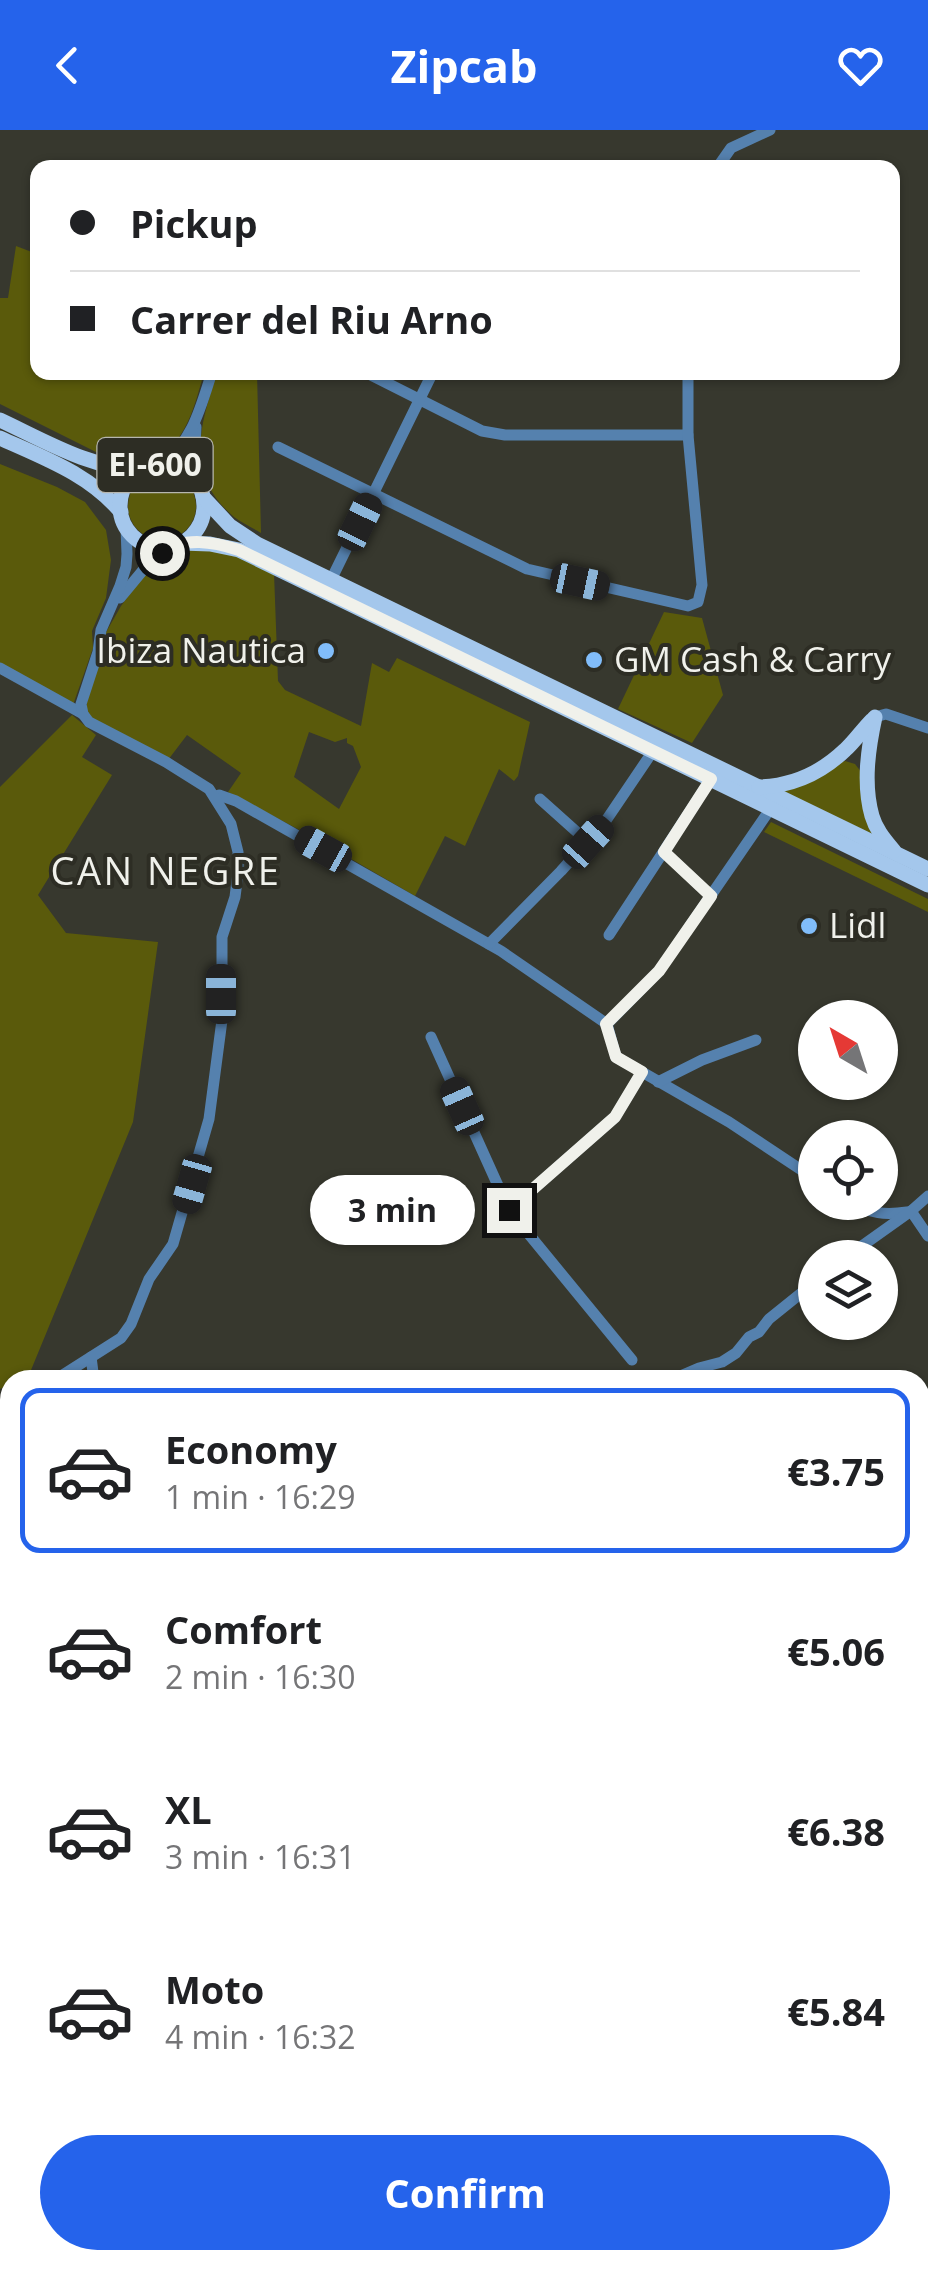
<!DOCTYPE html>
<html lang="en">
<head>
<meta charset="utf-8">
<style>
  body { margin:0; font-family:"Open Sans",sans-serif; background:#f6f6f6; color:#202124; height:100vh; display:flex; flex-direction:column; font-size:38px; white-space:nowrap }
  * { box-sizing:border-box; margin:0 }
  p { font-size:32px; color:#757577 }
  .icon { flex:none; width:55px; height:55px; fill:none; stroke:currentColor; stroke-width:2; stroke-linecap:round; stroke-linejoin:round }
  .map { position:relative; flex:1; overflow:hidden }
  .details { position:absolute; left:0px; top:1240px; width:930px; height:900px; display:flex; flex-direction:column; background:#fff; border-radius:30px 30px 0 0; box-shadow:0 2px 8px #0004 }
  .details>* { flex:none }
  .top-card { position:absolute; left:30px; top:30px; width:870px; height:220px; border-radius:20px; box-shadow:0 2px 8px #0004; display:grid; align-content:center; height:220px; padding:0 40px; background:#fff }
  .needle { width:65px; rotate:321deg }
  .buttons { position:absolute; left:798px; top:870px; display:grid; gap:20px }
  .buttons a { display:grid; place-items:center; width:100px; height:100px; border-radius:50%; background:#fff; box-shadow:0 2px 8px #0004; font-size:50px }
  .end { position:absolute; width:45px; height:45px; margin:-22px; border:12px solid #f0f1eb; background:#111; box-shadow:0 0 0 5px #111 }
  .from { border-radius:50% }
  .bubble { position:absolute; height:70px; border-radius:35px; background:#fff; box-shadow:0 2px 8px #0004; font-size:32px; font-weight:700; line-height:70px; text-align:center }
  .car { position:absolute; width:30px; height:60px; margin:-30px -15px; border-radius:12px; box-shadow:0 0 8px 2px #0007; background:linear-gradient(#222 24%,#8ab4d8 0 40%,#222 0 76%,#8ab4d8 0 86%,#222 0) }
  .top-card b { display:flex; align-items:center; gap:35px; height:95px; font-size:38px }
  .top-card b+b { border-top:2px solid #e0e0e0 }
  .top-card i { width:25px; height:25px; background:#202124 }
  ul { padding:18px 0 0; list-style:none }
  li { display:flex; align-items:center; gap:30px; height:165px; margin:0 20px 15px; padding:0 20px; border:5px solid transparent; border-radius:20px }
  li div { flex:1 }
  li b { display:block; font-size:38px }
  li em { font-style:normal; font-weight:700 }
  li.on { border-color:#2563eb }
  li>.icon { width:90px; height:90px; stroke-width:1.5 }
  .cta { display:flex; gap:20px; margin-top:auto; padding:20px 40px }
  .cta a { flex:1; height:115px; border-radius:60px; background:#2563eb; color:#fff; font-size:40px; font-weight:700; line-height:115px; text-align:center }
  header { display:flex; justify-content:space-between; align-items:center; height:130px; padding:0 40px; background:#2563eb; color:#fff; font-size:45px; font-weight:700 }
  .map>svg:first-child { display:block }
</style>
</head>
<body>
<header><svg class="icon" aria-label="back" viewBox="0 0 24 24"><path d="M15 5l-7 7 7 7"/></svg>Zipcab<svg class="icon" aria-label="heart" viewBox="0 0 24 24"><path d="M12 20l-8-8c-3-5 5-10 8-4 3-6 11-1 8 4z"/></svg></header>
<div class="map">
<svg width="928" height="2140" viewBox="0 0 928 2140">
  <rect width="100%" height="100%" fill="#37382e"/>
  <g fill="#5a5a0b" fill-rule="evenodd">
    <path d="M16 116 37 124 38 242 204 243C194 277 191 295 167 323L135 325 96 322 0 274V168H8Z"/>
    <path d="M217 243H257L261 403C253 398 242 393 234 387 184 344 200 296 217 243Z"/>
    <path d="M0 334 57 357 85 372 106 400 111 430 106 468 92 501 93 518 73 575 0 534Z"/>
    <circle cx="162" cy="376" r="34"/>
    <path d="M189 419 230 423 274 443 278 551 285 560 361 596 372 533 389 542 397 528 530 592 518 646 514 651 499 639 465 716 445 706 415 766 322 712 228 662 241 643 187 605 168 630 90 589 86 582 87 572 105 504 121 476 143 446 168 425ZM309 602 335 612 347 608V613L353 616 361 637 339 679 294 647Z"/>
    <path d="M664 482 702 488 723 565 692 613 618 579Z"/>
    <path d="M72 585 96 605 82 627 112 645 38 765 66 803 158 812 133 992 29 1245 19 1250H10V1254L0 1259V657Z"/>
    <path d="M845 631 855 634 862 643 878 707 780 660 828 636Z"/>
    <path d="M771 692 928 769V782L764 702Z"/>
    <path d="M0 1514 10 1519V1953L0 1964Z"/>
    <path d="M920 1607 928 1608V1740L920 1752Z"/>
    <path d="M928 1834V2106L920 2107V1848Z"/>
    <path d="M0 1971 10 2009V2130H50L53 2140H0Z"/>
    <path d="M574 2130H755L753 2140H573L576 2138Z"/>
  </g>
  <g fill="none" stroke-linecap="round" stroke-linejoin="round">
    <path stroke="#202000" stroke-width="2.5" d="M0 1454 10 1452"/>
    <g stroke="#5581ae" stroke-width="11">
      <path d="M717 38 731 18 770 0"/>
      <path d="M365 242 482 301 505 305H688"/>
      <path d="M196 297 194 332 197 352"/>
      <path d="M278 317 527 439 688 476 698 472 702 455 688 305V242"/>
      <path d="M161 334C192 314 201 276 212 242"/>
      <path d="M331 450 433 242"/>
      <path d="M120 468 144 439 170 417"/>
      <path d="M0 538 83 584"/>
      <path d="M875 587 886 584 928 598"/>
      <path d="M215 666 219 665 236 671 501 821 607 894 616 927 729 992 815 1049"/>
      <path d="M540 669 588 712"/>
      <path d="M664 722 711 766"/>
      <path d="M609 805 711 649"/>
      <path d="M489 814 561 741 605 692 653 621"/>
      <path d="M607 894 659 841 771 678"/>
      <path d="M431 907 509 1080 615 987 642 942"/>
      <path d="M658 952 702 930 756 910"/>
      <path d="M852 1072C869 1084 886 1085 907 1082"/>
      <path d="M509 1080 632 1230"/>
      <path d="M911 1081 928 1106"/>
      <path d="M845 1128 911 1081 928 1066"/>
      <path d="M91 1227 94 1250"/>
      <path d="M55 1250 121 1208 131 1194 149 1149 173 1114 209 989 222 890V807L235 767 238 743V722L231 694 209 659 166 632 89 592 83 584 81 574 98 522 101 500 120 456 126 437 127 424 126 397"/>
      <path d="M671 1250 699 1238 722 1232 736 1223 749 1207 759 1202 769 1189 815 1152"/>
      <path d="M0 1318 10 1302"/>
      <path d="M0 1402 10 1400"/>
      <path d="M920 2091 928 2089"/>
      <path d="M798 2140 809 2130"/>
    </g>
    <g stroke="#a4c7ec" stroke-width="15">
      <path d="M0 290C45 311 91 339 142 340"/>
      <path d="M0 308C44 328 89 344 121 382"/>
      <circle cx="162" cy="376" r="42"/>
      <path d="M203 367 230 396 257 414 928 739"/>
      <path d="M182 413 210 414 239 420 928 755"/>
      <path d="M875 587C868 619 863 654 872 686 876 700 885 710 894 721"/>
      <path d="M759 657C791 656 821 643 845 620 855 611 862 600 872 590"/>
    </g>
    <g stroke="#cce1f7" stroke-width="18">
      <path d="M920 1765 928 1753"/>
      <path d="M920 1787 928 1773"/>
      <path d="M920 1819 928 1806"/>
      <path d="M920 2076 928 2075"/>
      <path d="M920 2101 928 2100"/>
      <path d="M760 2140 762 2130"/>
      <path d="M776 2140 778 2130"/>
      <path d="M792 2140 794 2130"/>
      <path d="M819 2140 828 2130"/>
    </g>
  </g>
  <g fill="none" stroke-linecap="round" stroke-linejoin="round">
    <path stroke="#f0f1eb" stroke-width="12" d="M162 423C184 406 214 412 239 420L711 649 664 722 711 766 659 841 606 894 616 927 642 942 615 987 509 1080"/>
  </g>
  <g fill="#81bdfa" stroke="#2d2d24" stroke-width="4">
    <circle cx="326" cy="521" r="10"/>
    <circle cx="594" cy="530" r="10"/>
    <circle cx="809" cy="796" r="10"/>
  </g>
  <g text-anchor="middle" stroke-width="8" stroke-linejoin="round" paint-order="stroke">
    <rect fill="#2d2d24" stroke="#b6b6af" stroke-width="2.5" x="97.5" y="308" width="115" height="54" rx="8"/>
    <g font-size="32" font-weight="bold" fill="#f0f1eb">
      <text x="155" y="346">EI-600</text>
    </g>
    <g font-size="35" fill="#f0f1eb" stroke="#2d2d24" text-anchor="start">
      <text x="306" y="533" text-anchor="end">Ibiza Nautica</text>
      <text x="614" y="542">GM Cash &amp; Carry</text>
      <text x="829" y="808">Lidl</text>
    </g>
    <g font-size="38" letter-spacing="2.5" fill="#f0f1eb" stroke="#2d2d24">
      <text x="166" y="755">CAN NEGRE</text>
    </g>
  </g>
</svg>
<div class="buttons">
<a><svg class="needle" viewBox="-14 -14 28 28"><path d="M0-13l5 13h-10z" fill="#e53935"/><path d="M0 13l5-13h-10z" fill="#757577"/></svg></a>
<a><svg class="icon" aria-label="locate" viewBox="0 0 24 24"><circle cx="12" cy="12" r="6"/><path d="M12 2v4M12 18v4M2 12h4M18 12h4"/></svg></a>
<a><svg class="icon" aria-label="layers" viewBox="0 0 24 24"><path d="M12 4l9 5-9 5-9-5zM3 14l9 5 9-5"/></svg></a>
</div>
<i class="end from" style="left:162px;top:423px"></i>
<i class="end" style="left:509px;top:1080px"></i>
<div class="bubble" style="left:310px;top:1045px;width:165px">3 min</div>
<i class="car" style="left:360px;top:392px;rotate:26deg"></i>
<i class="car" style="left:580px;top:452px;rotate:102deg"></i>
<i class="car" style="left:588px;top:712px;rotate:42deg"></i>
<i class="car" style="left:323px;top:719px;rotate:299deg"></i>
<i class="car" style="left:221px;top:864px;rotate:0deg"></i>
<i class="car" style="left:462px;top:976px;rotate:336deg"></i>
<i class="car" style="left:192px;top:1054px;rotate:196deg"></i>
<div class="top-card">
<b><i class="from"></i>Pickup</b>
<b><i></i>Carrer del Riu Arno</b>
</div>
<section class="details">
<ul>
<li class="on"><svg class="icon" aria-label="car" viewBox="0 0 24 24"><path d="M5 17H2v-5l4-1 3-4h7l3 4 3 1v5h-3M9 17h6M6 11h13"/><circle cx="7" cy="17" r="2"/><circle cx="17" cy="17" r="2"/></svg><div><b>Economy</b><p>1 min · 16:29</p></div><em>€3.75</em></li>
<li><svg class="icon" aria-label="car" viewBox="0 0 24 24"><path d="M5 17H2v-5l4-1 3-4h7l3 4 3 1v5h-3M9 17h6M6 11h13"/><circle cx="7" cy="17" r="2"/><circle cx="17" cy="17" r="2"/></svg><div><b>Comfort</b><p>2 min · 16:30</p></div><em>€5.06</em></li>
<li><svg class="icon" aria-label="car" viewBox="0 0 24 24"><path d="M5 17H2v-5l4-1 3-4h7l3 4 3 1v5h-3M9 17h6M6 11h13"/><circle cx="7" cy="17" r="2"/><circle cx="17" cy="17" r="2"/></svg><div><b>XL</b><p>3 min · 16:31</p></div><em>€6.38</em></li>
<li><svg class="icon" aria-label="car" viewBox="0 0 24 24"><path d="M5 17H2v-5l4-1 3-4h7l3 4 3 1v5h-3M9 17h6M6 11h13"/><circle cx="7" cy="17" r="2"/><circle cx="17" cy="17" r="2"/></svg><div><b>Moto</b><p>4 min · 16:32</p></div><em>€5.84</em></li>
</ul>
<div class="cta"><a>Confirm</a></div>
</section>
</div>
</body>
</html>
